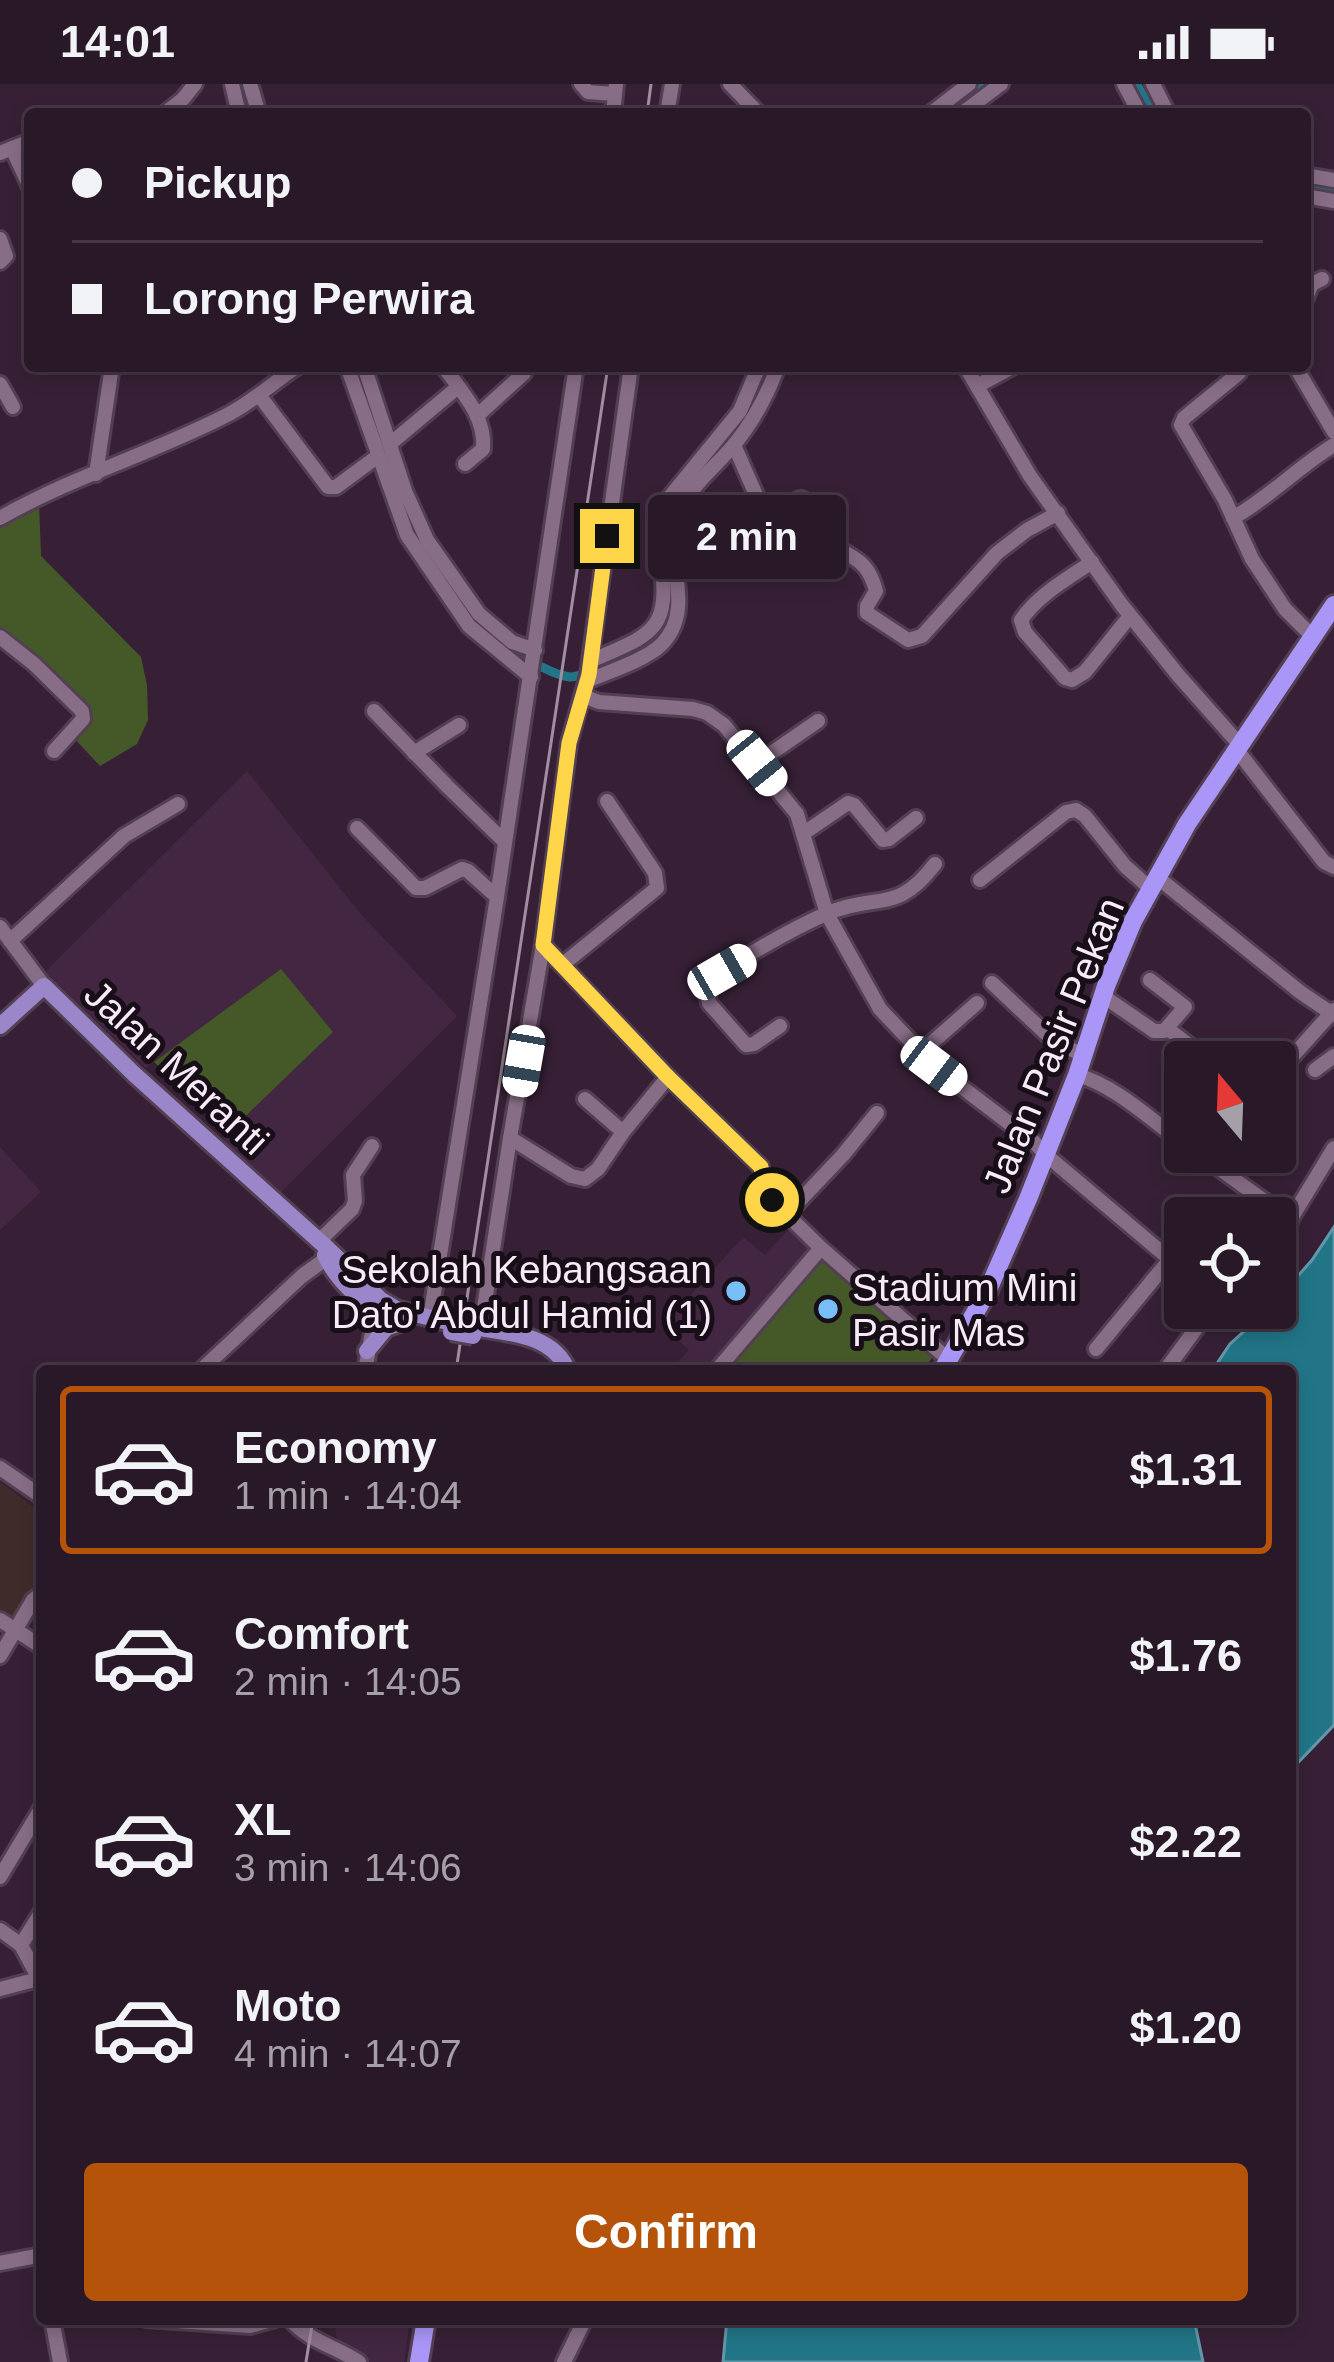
<!DOCTYPE html>
<html lang="en">
<head>
<meta charset="utf-8">
<style>
  body { margin:0; font-family:Helvetica,sans-serif; background:#352534; color:#f1f3f6; height:100vh; display:flex; flex-direction:column; font-size:45px; white-space:nowrap }
  * { box-sizing:border-box; margin:0 }
  p { font-size:39px; color:#a5a0a8 }
  .icon { flex:none; width:66px; height:66px; fill:none; stroke:currentColor; stroke-width:2; stroke-linecap:round; stroke-linejoin:round }
  .map { position:relative; flex:1; overflow:hidden }
  .details { position:absolute; left:36px; top:1281px; width:1260px; height:960px; display:flex; flex-direction:column; background:#291828; border-radius:12px; box-shadow:0 6px 18px #0003,0 0 0 3px #453745 }
  .details>* { flex:none }
  .top-card { position:absolute; left:24px; top:24px; width:1287px; height:264px; border-radius:12px; box-shadow:0 6px 18px #0003,0 0 0 3px #453745; display:grid; align-content:center; height:264px; padding:0 48px; background:#291828 }
  .needle { width:78px; rotate:341deg }
  .controls { position:absolute; left:1164px; top:957px; display:grid; gap:24px }
  .controls a { display:grid; place-items:center; width:132px; height:132px; border-radius:12px; background:#291828; box-shadow:0 6px 18px #0003,0 0 0 3px #453745; font-size:60px }
  .end { position:absolute; width:54px; height:54px; margin:-27px; border:15px solid #ffd54a; background:#111; box-shadow:0 0 0 6px #111 }
  .from { border-radius:50% }
  .bubble { position:absolute; height:84px; border-radius:12px; background:#291828; box-shadow:0 6px 18px #0003,0 0 0 3px #453745; font-size:39px; font-weight:800; line-height:84px; text-align:center }
  .car { position:absolute; width:36px; height:72px; margin:-36px -18px; border-radius:15px; box-shadow:0 0 9px 3px #0007; background:linear-gradient(#fff 24%,#345 0 40%,#fff 0 76%,#345 0 86%,#fff 0) }
  .top-card b { display:flex; align-items:center; gap:42px; height:114px; font-size:45px }
  .top-card b+b { border-top:3px solid #453745 }
  .top-card i { width:30px; height:30px; background:#f1f3f6 }
  ul { padding:21px 0 0; list-style:none }
  li { display:flex; align-items:center; gap:36px; height:168px; margin:0 24px 18px; padding:0 24px; border:6px solid transparent; border-radius:12px }
  li div { flex:1 }
  li b { display:block; font-size:45px }
  li em { font-style:normal; font-weight:800 }
  li.active { border-color:#b45309 }
  li>.icon { width:108px; height:108px; stroke-width:1.5 }
  .button { display:flex; gap:24px; margin-top:auto; padding:24px 48px }
  .button a { flex:1; height:138px; border-radius:12px; background:#b45309; color:#fff; font-size:48px; font-weight:800; line-height:138px; text-align:center }
  .status { display:flex; justify-content:space-between; align-items:center; height:84px; padding:0 60px; background:#291828; direction:ltr }
  .status svg { height:33px; fill:currentColor }
  .map>svg:first-child { display:block }
</style>
</head>
<body>
<div class="status"><b>14:01</b><svg viewBox="0 0 49 12"><path d="M0 12V9h3v3zM5 12V6h3v6zM10 12V3h3v9zM15 12V0h3v12zM26 1h20v11H26zM47 4h2v5h-2z"/></svg></div>
<div class="map">
<svg width="1334" height="2278" viewBox="0 0 1334 2278">
  <rect width="100%" height="100%" fill="#372036"/>
  <g fill="#432742">
    <path d="M247 687 359 828 457 932 280 1109 222 1055 333 948 281 886 146 984 45 888Z"/>
    <path d="M0 1063 41 1108 0 1146Z"/>
    <path d="M793 1141 817 1162 705 1287H670L689 1266 663 1242 743 1153 765 1171Z"/>
    <path d="M335 2235H410L404 2278H370L344 2261 336 2252Z"/>
  </g>
  <path fill="#3f2b2a" d="M0 1398 42 1429V1501L31 1507 11 1536 0 1528Z"/>
  <g fill="#455928">
    <path d="M39 419 41 472 141 573 147 601 148 636 137 660 100 682 73 653 89 631 13 555 0 550V440Z"/>
    <path d="M281 885 333 948 230 1047 154 978Z"/>
    <path d="M822 1175 932 1274 922 1287H727Z"/>
  </g>
  <g fill="#217587" stroke="#6298a9" stroke-width="3">
    <path d="M1334 1143V1641L1290 1687V1287H1212L1230 1260 1270 1224H1275V1218L1312 1176Z"/>
    <path d="M727 2235H1194L1203 2278H723Z"/>
  </g>
  <g fill="none" stroke-linecap="round" stroke-linejoin="round">
    <g stroke="#217587" stroke-width="9">
      <path d="M239 0 247 30"/>
      <path d="M1136 0 1155 30"/>
      <path d="M948 30 986 0"/>
      <path d="M1305 101 1334 106"/>
      <path d="M356 282 374 334"/>
      <path d="M695 393 743 338 767 282"/>
      <path d="M665 437 684 405"/>
      <path d="M426 466C457 515 488 562 544 584 552 588 561 592 570 593 586 593 616 575 631 568 661 554 673 534 671 501"/>
    </g>
    <defs>
      <g id="minor">
        <path d="M232 0 239 30"/>
        <path d="M250 0 259 30"/>
        <path d="M581 0 588 8 614 10"/>
        <path d="M730 0 759 30"/>
        <path d="M1124 0 1140 30"/>
        <path d="M1153 0 1168 30"/>
        <path d="M164 30 183 15 195 0"/>
        <path d="M613 30 616 0"/>
        <path d="M667 30 672 0"/>
        <path d="M930 30 969 0"/>
        <path d="M961 30 1001 0"/>
        <path d="M12 64 30 103"/>
        <path d="M0 69 30 57"/>
        <path d="M1305 91 1334 96"/>
        <path d="M1305 112 1334 117"/>
        <path d="M0 155 6 172 0 178"/>
        <path d="M1305 216 1312 200 1322 195"/>
        <path d="M347 282 407 451 469 542 531 593"/>
        <path d="M364 282 405 407 427 456 479 530 512 558 535 566"/>
        <path d="M443 282C461 307 486 332 483 365L465 380"/>
        <path d="M965 282 1030 392 1121 520 1178 591 1240 661"/>
        <path d="M1295 282 1334 348"/>
        <path d="M1239 289 1184 334 1181 341 1225 416 1252 475 1285 525 1313 553"/>
        <path d="M0 300 13 323"/>
        <path d="M977 302 1014 282"/>
        <path d="M259 311 328 403H336L378 372"/>
        <path d="M478 331 524 289 526 282"/>
        <path d="M390 360 458 303"/>
        <path d="M734 361 760 420 770 426 801 415 808 418C815 429 821 444 829 454 848 478 866 469 876 507L867 522V529L908 556 922 552 997 469 1027 446 1058 429"/>
        <path d="M96 390 112 282"/>
        <path d="M0 434C73 392 154 369 229 330 254 317 275 297 298 282"/>
        <path d="M1233 434C1270 413 1298 383 1334 361"/>
        <path d="M1092 478C1067 495 1038 511 1021 536L1025 548 1065 594 1072 596 1085 588 1130 532"/>
        <path d="M0 553 34 580 82 627 83 635 54 667"/>
        <path d="M591 577C651 550 671 549 661 476 658 455 656 440 664 420L740 327 759 282"/>
        <path d="M587 597C608 588 646 576 662 560 697 523 663 475 676 435 686 406 714 384 733 362 754 337 767 312 778 282"/>
        <path d="M583 612 599 618 693 625 707 629 724 641 797 730 827 830 880 925 934 982 1034 1058 1045 1070 1185 1188"/>
        <path d="M374 627 447 702 505 758"/>
        <path d="M1237 666 1324 778 1334 783"/>
        <path d="M414 669 459 641"/>
        <path d="M757 679 818 637"/>
        <path d="M357 744 416 804H425L462 785 468 787 497 813"/>
        <path d="M804 749 848 719 854 721 883 756 889 755 916 734"/>
        <path d="M1157 793 1300 908 1334 931"/>
        <path d="M980 796 1066 728 1076 726 1085 732 1125 782 1151 805"/>
        <path d="M0 843 44 902"/>
        <path d="M10 857 124 752 178 720"/>
        <path d="M543 861 668 993 761 1083 765 1104 772 1116 821 1164 949 1276"/>
        <path d="M562 881 657 804 655 789 607 717"/>
        <path d="M992 899 1056 959 1084 971"/>
        <path d="M1103 912 1154 947H1164L1185 923 1150 896"/>
        <path d="M780 942 754 960 746 961 709 919 706 902C727 880 798 842 828 829 879 808 896 831 935 780"/>
        <path d="M1168 945 1211 978"/>
        <path d="M919 970 977 919"/>
        <path d="M1290 975 1334 926"/>
        <path d="M1315 986 1334 972"/>
        <path d="M1077 991C1115 1001 1153 1038 1185 1060"/>
        <path d="M585 1015 623 1048"/>
        <path d="M510 1054 571 1092 585 1095 598 1085 623 1048 668 993"/>
        <path d="M1196 1068 1291 1136"/>
        <path d="M787 1130 843 1071 877 1029"/>
        <path d="M319 1157 352 1125 355 1117 353 1091 372 1062"/>
        <path d="M1275 1161 1334 1064"/>
        <path d="M430 1234 497 813 576 282"/>
        <path d="M481 1244 510 1054 543 861 569 659 588 591 631 282"/>
        <path d="M1096 1265 1185 1157"/>
        <path d="M200 1287 302 1192 331 1171"/>
        <path d="M365 1287 377 1221"/>
        <path d="M716 1287 821 1164"/>
        <path d="M1165 1287 1211 1224"/>
        <path d="M0 1384 42 1413"/>
        <path d="M0 1536 42 1563"/>
        <path d="M0 1572 33 1516 42 1509"/>
        <path d="M0 1793 42 1723"/>
        <path d="M0 1846 21 1861"/>
        <path d="M39 1895 21 1861 42 1827"/>
        <path d="M0 1905 42 1894"/>
        <path d="M0 2179 42 2171"/>
        <path d="M52 2235 60 2278"/>
        <path d="M146 2235 250 2242 275 2235"/>
        <path d="M290 2235C307 2256 336 2263 359 2278"/>
        <path d="M564 2278 585 2235"/>
      </g>
      <g id="major">
        <path d="M0 942 44 902 134 990 327 1164 381 1216 398 1226 452 1239"/>
        <path d="M325 1171C337 1197 365 1223 392 1235"/>
        <path d="M473 1243C509 1249 553 1250 568 1287"/>
        <path d="M367 1267 386 1244 403 1238"/>
      </g>
      <g id="highway">
        <path d="M942 1287 988 1206 1028 1115 1077 991 1106 902 1133 837 1187 740 1334 521"/>
        <path d="M419 2278 426 2235"/>
      </g>
    </defs>
    <use href="#minor" stroke="#523f52" stroke-width="20"/>
    <use href="#major" stroke="#523f52" stroke-width="22"/>
    <use href="#highway" stroke="#523f52" stroke-width="24"/>
    <use href="#minor" stroke="#886d87" stroke-width="14"/>
    <use href="#major" stroke="#9c86ca" stroke-width="16"/>
    <use href="#highway" stroke="#aa96f7" stroke-width="18"/>
    <g stroke="#a18ea0" stroke-width="3">
      <path d="M647 30 651 0"/>
      <path d="M456 1287 608 282"/>
      <path d="M306 2278 313 2235"/>
    </g>
    <defs>
      <path id="major-bridge" d="M451 1248 473 1252"/>
    </defs>
    <use href="#major-bridge" stroke="#523f52" stroke-width="22" stroke-linecap="butt"/>
    <use href="#major-bridge" stroke="#9c86ca" stroke-width="16"/>
  </g>
  <g fill="none" stroke-linecap="round" stroke-linejoin="round">
    <path stroke="#ffd54a" stroke-width="15" d="M607 452 589 591 569 659 543 861 668 993 761 1083 765 1104 772 1116"/>
  </g>
  <g fill="#78bff7" stroke="#180e18" stroke-width="4.5">
    <circle cx="736" cy="1207" r="12"/>
    <circle cx="828" cy="1225" r="12"/>
  </g>
  <g text-anchor="middle" stroke-width="10" stroke-linejoin="round" paint-order="stroke">
    <g font-size="39" fill="#f9eaf8" stroke="#180e18">
      <text transform="translate(1053 961) rotate(-68)" y="14">Jalan Pasir Pekan</text>
      <text transform="translate(177 983) rotate(43)" y="14">Jalan Meranti</text>
    </g>
    <g font-size="39" fill="#f9eaf8" stroke="#180e18" text-anchor="end">
      <text x="712" y="1199">Sekolah Kebangsaan<tspan x="712" dy="45">Dato' Abdul Hamid (1)</tspan></text>
      <text x="852" y="1217" text-anchor="start">Stadium Mini<tspan x="852" dy="45">Pasir Mas</tspan></text>
    </g>
  </g>
</svg>
<div class="controls">
<a><svg class="needle" viewBox="-14 -14 28 28"><path d="M0-13l5 13h-10z" fill="#e53935"/><path d="M0 13l5-13h-10z" fill="#a5a0a8"/></svg></a>
<a><svg class="icon" aria-label="locate" viewBox="0 0 24 24"><circle cx="12" cy="12" r="6"/><path d="M12 2v4M12 18v4M2 12h4M18 12h4"/></svg></a>
</div>
<i class="end from" style="left:772px;top:1116px"></i>
<i class="end" style="left:607px;top:452px"></i>
<div class="bubble" style="left:648px;top:411px;width:198px">2 min</div>
<i class="car" style="left:757px;top:679px;rotate:141deg"></i>
<i class="car" style="left:722px;top:888px;rotate:60deg"></i>
<i class="car" style="left:524px;top:977px;rotate:190deg"></i>
<i class="car" style="left:934px;top:982px;rotate:127deg"></i>
<div class="top-card">
<b><i class="from"></i>Pickup</b>
<b><i></i>Lorong Perwira</b>
</div>
<section class="details">
<ul>
<li class="active"><svg class="icon" aria-label="car" viewBox="0 0 24 24"><path d="M5 17H2v-5l4-1 3-4h7l3 4 3 1v5h-3M9 17h6M6 11h13"/><circle cx="7" cy="17" r="2"/><circle cx="17" cy="17" r="2"/></svg><div><b>Economy</b><p>1 min · 14:04</p></div><em>$1.31</em></li>
<li><svg class="icon" aria-label="car" viewBox="0 0 24 24"><path d="M5 17H2v-5l4-1 3-4h7l3 4 3 1v5h-3M9 17h6M6 11h13"/><circle cx="7" cy="17" r="2"/><circle cx="17" cy="17" r="2"/></svg><div><b>Comfort</b><p>2 min · 14:05</p></div><em>$1.76</em></li>
<li><svg class="icon" aria-label="car" viewBox="0 0 24 24"><path d="M5 17H2v-5l4-1 3-4h7l3 4 3 1v5h-3M9 17h6M6 11h13"/><circle cx="7" cy="17" r="2"/><circle cx="17" cy="17" r="2"/></svg><div><b>XL</b><p>3 min · 14:06</p></div><em>$2.22</em></li>
<li><svg class="icon" aria-label="car" viewBox="0 0 24 24"><path d="M5 17H2v-5l4-1 3-4h7l3 4 3 1v5h-3M9 17h6M6 11h13"/><circle cx="7" cy="17" r="2"/><circle cx="17" cy="17" r="2"/></svg><div><b>Moto</b><p>4 min · 14:07</p></div><em>$1.20</em></li>
</ul>
<div class="button"><a>Confirm</a></div>
</section>
</div>
</body>
</html>
